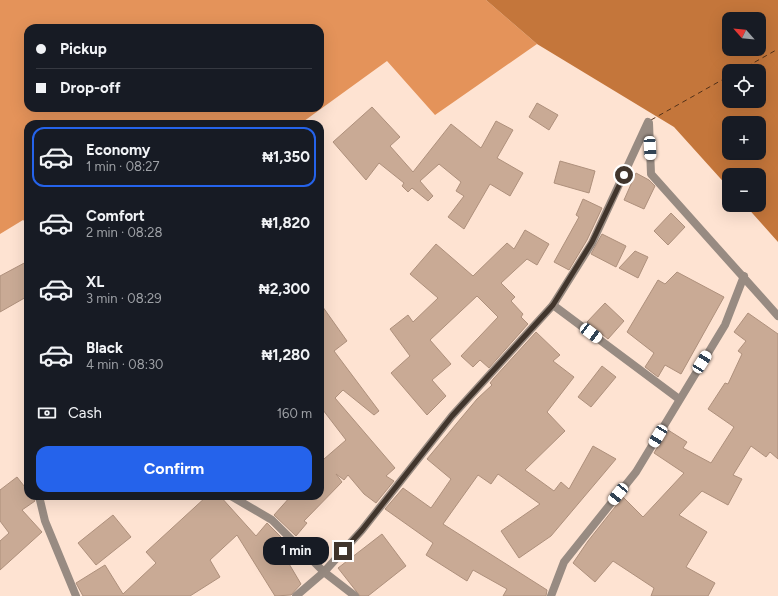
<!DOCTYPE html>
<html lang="en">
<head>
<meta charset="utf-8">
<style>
  body { margin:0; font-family:Figtree,sans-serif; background:#20242c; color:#f1f3f6; height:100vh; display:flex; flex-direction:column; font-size:15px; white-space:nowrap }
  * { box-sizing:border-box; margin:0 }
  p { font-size:13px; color:#9ea1a6 }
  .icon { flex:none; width:22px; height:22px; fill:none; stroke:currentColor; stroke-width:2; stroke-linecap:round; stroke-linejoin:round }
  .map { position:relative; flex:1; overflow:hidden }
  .side { position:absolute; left:24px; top:120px; width:300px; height:380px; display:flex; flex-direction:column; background:#171b24; border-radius:12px; box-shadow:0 4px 16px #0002 }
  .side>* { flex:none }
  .top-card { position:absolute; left:24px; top:24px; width:300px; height:88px; border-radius:12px; box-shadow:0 4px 16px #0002; display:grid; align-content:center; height:88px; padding:0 12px; background:#171b24 }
  .needle { width:26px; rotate:297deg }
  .fabs { position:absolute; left:722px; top:12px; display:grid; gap:8px }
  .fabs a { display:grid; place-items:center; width:44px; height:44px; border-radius:8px; background:#171b24; box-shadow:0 4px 16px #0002; font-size:20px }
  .end { position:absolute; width:18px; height:18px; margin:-9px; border:5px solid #41352c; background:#fff; box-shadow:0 0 0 2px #fff }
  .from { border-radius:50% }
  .bubble { position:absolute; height:28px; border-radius:12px; background:#171b24; box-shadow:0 4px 16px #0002; font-size:13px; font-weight:700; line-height:28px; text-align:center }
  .car { position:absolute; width:12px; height:24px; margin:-12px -6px; border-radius:5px; box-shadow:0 0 3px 1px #0007; background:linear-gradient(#fff 24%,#345 0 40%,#fff 0 76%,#345 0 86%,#fff 0) }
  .top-card b { display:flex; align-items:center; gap:14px; height:38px; font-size:15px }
  .top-card b+b { border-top:1px solid #363941 }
  .top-card i { width:10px; height:10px; background:#f1f3f6 }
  ul { padding:7px 0 0; list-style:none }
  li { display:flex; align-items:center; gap:12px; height:60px; margin:0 8px 6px; padding:0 4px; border:2px solid transparent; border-radius:12px }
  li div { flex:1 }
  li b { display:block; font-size:15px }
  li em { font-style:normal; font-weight:700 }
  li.selected { border-color:#2563eb }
  li>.icon { width:36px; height:36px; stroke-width:1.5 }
  .pay { display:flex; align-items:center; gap:10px; height:44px; padding:0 12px; font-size:15px }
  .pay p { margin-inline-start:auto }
  .cta { display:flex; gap:8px; margin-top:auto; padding:8px 12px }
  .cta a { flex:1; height:46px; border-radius:12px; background:#2563eb; color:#fff; font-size:16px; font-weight:700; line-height:46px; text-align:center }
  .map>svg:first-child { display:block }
</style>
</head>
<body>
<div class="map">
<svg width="778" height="596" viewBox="0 0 778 596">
  <rect width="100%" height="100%" fill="#fee3d2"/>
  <path fill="#e4935a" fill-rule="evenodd" d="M0 0H486L537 44 435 115 387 61 300 124H28V224L23 220 0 234ZM28 28H320V108H28Z"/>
  <path fill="#c4763b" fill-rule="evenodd" d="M486 0H778V242L745 205H759V175H729V188L674 127 537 44ZM729 19H759V49H729ZM729 71H759V101H729ZM729 123H759V153H729Z"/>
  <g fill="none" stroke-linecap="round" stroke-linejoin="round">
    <g stroke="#523119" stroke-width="1" stroke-dasharray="5 4" stroke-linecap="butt">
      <path d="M739 71 778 49"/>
      <path d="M651 120 729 76"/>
    </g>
  </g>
  <g fill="#c9aa95" stroke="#ae907c">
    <path d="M537 103 558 115 549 130 529 117Z"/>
    <path d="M372 107 400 137 390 146 413 172 451 124 481 148 496 121 513 130 497 158 523 173 510 196 490 184 464 229 448 217 464 196 456 191 461 182 439 164 420 181 433 196 428 201 412 188 408 192 402 186 404 183 379 163 366 180 333 142Z"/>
    <path d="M560 161 595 171 589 193 554 183Z"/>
    <path d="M636 173 649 180 655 186 644 209 624 200Z"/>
    <path d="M583 199 602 208 587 240 569 270 554 262 579 217 576 215Z"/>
    <path d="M671 213 685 227 668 245 654 231Z"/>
    <path d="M525 230 549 244 537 265 527 259 501 283 515 297 511 301 523 314 521 317 528 324 489 368 480 360 473 367 461 356 498 317 477 296 430 340 451 364 432 380 446 396 427 415 391 373 410 356 390 329 408 315 413 322 438 298 410 274 436 244 473 276 507 243 514 249Z"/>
    <path d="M602 234 626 246 616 267 591 254Z"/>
    <path d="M635 251 648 257 638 278 619 268Z"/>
    <path d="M28 261V296L0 312V276Z"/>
    <path d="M677 272 724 297 681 374 665 365 658 377 645 367 654 353 627 332 658 280 665 284Z"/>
    <path d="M320 303 347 341 334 351 379 411 374 415 343 390 335 398 395 468 386 476 394 481 376 503 364 494 348 475 344 480 336 474 342 482 304 521 307 523 296 536 274 515 291 496H320V454L324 459 346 440 323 410 320 413Z"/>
    <path d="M605 303 624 321 608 339 587 322Z"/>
    <path d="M748 313 778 334V459L770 452 766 457 751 446 733 475 742 479 728 505 702 491 679 515 707 532 686 567 715 583 708 596H651L654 588 613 561 595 582 573 563 588 541 623 497 643 517 684 473 654 453 668 430 687 442 683 448 711 463 734 427 708 409 725 383 728 384 742 354 738 351 746 341 734 332Z"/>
    <path d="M536 332 560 355 553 361 574 377 547 412 565 431 525 470 554 491 561 482 569 489 593 446 616 459 551 536 519 558 501 531 540 504 498 474 491 484 478 475 443 524 547 590 546 596H503L507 589 473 570 467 581 426 555 433 543 385 509 403 488 431 508 451 479 427 459 477 399 492 385 490 383 494 378Z"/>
    <path d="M602 366 616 377 591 407 578 397Z"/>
    <path d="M17 477 28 491V496H32L35 501 22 510 42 532 0 570V541L9 533 0 521V490Z"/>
    <path d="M207 496H220L256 536 267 523 288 544 282 552 301 584 291 595 275 596 237 535 210 560 220 577 190 596H83L76 583 105 565 123 594 156 563 146 552Z"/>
    <path d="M113 515 131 537 96 565 78 543Z"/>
    <path d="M382 534 406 566 368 596H360L338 568Z"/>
  </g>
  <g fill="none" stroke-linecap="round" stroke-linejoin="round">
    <g stroke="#988b82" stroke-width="8">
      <path d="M649 123 651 174 778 316"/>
      <path d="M553 305 679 399"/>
      <path d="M39 496 45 521 76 596"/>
      <path d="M231 496 272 520 324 572 355 596"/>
      <path d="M296 596 324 572 362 530 452 416 553 305 592 243 648 122"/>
      <path d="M551 596 564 562 636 472 725 325 744 276"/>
    </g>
  </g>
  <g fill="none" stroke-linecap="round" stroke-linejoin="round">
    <path stroke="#41352c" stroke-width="5" d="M343 551 362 530 452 416 553 305 592 242 624 175"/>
  </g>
</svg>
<div class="fabs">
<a><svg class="needle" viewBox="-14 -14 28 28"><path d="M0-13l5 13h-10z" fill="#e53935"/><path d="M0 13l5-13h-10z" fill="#9ea1a6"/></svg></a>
<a><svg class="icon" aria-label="locate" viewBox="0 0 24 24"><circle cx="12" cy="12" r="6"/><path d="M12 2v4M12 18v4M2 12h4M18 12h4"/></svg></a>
<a>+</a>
<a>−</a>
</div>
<i class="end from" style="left:624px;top:175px"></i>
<i class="end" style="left:343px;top:551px"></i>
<div class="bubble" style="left:263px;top:537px;width:66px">1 min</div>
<i class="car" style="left:650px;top:148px;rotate:177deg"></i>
<i class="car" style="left:591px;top:333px;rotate:127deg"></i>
<i class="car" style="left:702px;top:362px;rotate:32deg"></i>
<i class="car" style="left:658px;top:436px;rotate:211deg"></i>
<i class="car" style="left:618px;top:494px;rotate:219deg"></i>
<div class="top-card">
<b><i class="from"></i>Pickup</b>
<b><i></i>Drop-off</b>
</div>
<section class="side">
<ul>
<li class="selected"><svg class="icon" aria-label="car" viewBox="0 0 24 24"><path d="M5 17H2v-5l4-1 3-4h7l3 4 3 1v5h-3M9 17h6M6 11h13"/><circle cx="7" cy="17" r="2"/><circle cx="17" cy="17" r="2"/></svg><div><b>Economy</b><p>1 min · 08:27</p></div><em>₦1,350</em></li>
<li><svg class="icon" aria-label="car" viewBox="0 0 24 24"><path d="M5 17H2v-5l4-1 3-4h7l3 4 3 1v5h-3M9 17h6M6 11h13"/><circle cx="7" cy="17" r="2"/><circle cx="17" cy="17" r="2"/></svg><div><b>Comfort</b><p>2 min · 08:28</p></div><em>₦1,820</em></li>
<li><svg class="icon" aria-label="car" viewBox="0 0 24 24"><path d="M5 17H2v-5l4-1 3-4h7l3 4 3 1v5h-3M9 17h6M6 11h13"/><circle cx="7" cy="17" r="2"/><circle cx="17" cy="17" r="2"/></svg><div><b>XL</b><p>3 min · 08:29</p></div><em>₦2,300</em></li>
<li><svg class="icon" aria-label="car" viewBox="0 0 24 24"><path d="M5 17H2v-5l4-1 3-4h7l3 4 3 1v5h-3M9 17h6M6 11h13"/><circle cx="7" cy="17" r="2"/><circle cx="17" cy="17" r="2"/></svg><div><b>Black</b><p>4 min · 08:30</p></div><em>₦1,280</em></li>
</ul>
<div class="pay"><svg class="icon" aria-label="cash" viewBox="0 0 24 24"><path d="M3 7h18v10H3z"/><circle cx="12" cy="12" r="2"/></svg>Cash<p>160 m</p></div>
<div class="cta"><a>Confirm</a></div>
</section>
</div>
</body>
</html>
